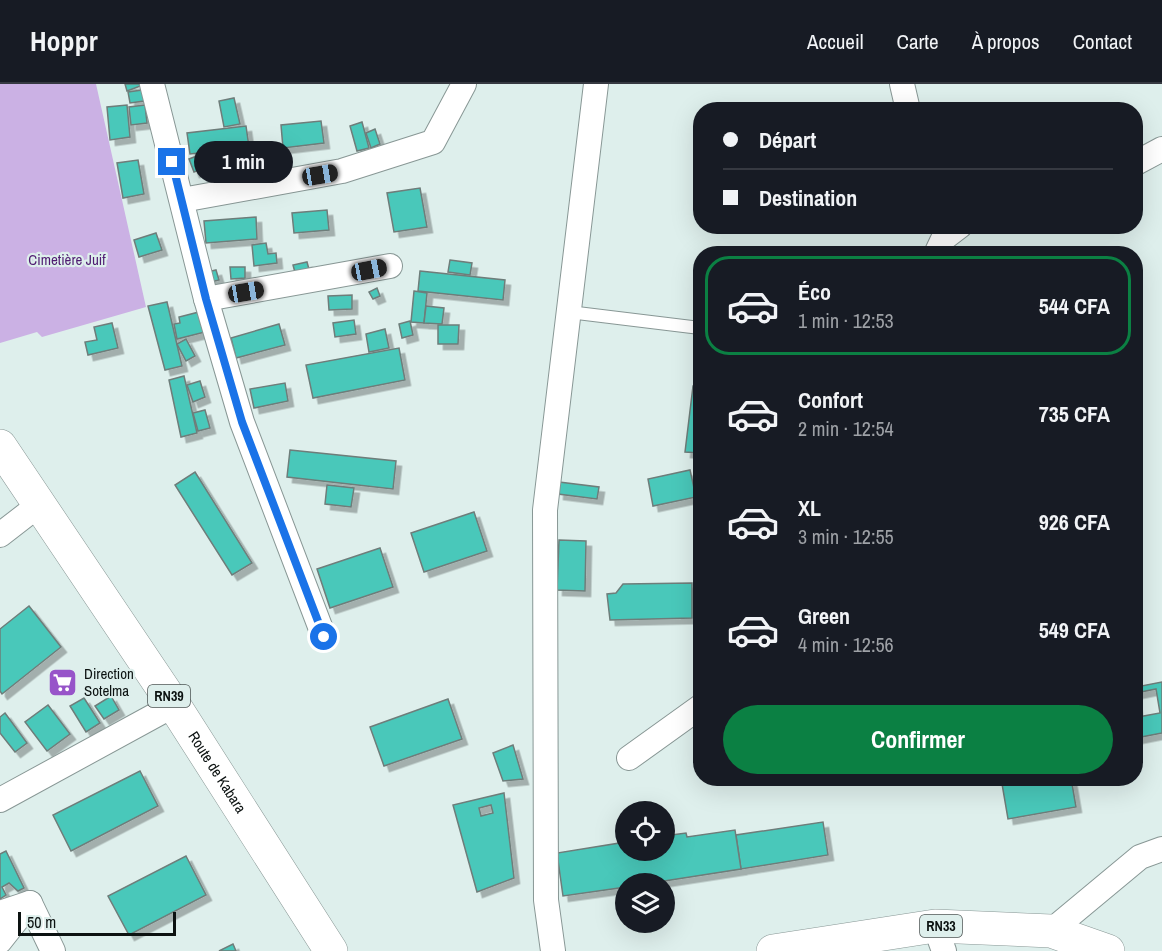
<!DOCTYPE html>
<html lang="fr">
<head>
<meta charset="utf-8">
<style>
  body { margin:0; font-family:"Archivo Narrow",sans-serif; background:#242831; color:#f1f3f6; height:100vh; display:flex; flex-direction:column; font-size:22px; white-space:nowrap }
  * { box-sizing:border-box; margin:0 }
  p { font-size:20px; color:#9ea1a6 }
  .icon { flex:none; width:33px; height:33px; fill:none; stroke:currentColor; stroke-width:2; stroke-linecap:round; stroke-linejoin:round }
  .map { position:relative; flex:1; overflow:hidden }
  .details { position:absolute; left:693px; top:162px; width:450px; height:540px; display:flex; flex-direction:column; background:#171b24; border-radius:24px; box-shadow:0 6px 24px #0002 }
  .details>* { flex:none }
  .banner { position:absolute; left:693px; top:18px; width:450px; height:132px; border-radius:24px; box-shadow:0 6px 24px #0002; display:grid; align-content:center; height:132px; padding:0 30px; background:#171b24 }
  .tools { position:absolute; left:615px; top:717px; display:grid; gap:12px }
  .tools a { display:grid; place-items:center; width:60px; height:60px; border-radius:50%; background:#171b24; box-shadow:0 6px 24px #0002; font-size:30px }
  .scale { position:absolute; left:18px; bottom:15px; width:158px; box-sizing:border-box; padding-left:6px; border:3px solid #0c1211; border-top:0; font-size:16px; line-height:21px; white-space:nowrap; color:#0c1211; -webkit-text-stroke:4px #deefec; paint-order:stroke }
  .end { position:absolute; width:27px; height:27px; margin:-14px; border:8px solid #1a73e8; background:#fff; box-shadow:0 0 0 3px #fff }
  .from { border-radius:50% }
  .bubble { position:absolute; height:42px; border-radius:21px; background:#171b24; box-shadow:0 6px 24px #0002; font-size:20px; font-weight:800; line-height:42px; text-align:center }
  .car { position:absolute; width:18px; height:36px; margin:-18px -9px; border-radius:8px; box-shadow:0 0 4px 2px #0007; background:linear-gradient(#222 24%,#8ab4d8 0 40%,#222 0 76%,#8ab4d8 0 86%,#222 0) }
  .banner b { display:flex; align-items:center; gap:21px; height:57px; font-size:22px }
  .banner b+b { border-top:2px solid #363941 }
  .banner i { width:15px; height:15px; background:#f1f3f6 }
  ul { padding:10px 0 0; list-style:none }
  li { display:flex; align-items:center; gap:18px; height:99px; margin:0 12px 9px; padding:0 18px; border:3px solid transparent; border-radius:24px }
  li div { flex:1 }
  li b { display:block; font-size:22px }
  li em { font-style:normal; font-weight:800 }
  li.active { border-color:#0b8043 }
  li>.icon { width:54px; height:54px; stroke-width:1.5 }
  .action { display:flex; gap:12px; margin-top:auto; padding:12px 30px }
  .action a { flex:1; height:69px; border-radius:36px; background:#0b8043; color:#fff; font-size:24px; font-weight:800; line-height:69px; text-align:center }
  header { display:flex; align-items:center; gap:36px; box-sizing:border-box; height:84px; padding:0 30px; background:#171b24; border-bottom:2px solid #363941 }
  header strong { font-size:28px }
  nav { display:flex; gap:33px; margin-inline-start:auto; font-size:21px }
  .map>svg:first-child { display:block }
</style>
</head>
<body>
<header>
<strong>Hoppr</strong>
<nav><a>Accueil</a><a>Carte</a><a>À propos</a><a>Contact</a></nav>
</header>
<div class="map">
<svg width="1162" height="867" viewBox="0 0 1162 867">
  <defs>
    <filter id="shadow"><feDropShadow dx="5.5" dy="5.5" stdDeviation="0" flood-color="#0004"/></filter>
  </defs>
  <rect width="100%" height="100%" fill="#deefec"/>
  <path fill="#cbb1e4" d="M0 0H96L146 223 42 253 37 248 0 259Z"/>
  <g fill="#4ac8ba" stroke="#6e7d7a" stroke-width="1.5" fill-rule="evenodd" filter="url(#shadow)">
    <path d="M125 0H143V1L127 7Z"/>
    <path d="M142 6 144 17 130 19 128 8Z"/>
    <path d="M234 14 240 40 224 43 219 17Z"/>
    <path d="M127 21 130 53 110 56 107 23Z"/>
    <path d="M145 21 147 39 131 41 129 23Z"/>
    <path d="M321 37 324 59 283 64 281 41Z"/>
    <path d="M362 38 369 64 357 67 350 42Z"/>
    <path d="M246 42 249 63 190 70 187 49Z"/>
    <path d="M375 45 380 60 371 64 366 49Z"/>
    <path d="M207 68 212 81 194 88 189 75Z"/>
    <path d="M138 76 144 110 123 114 117 79Z"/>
    <path d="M420 104 427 143 394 148 387 109Z"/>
    <path d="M327 126 329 146 294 149 292 129Z"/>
    <path d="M256 133 257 155 206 159 204 137Z"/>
    <path d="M156 149 162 166 139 173 134 156Z"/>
    <path d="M266 159 268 170 276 169 277 179 254 182 252 161Z"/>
    <path d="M450 176 472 179 470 191 448 188Z"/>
    <path d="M307 178 310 189 296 192 293 181Z"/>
    <path d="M230 183H245V194L231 195Z"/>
    <path d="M216 186 219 196 206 199 203 189Z"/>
    <path d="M420 187 505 196 503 216 418 207Z"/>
    <path d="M377 204 380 212 373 215 369 208Z"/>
    <path d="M414 207 427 209 424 239 411 238Z"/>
    <path d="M352 211V225L329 226 328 212Z"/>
    <path d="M167 218 182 282 165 286 148 222Z"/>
    <path d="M426 222 444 224 442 240 424 239Z"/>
    <path d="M199 228 205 248 177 255 174 240 180 239 179 233Z"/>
    <path d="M354 236 356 250 335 253 333 239Z"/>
    <path d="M410 237 413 251 402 254 399 240Z"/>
    <path d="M112 239 118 264 88 271 85 258 97 256 94 243Z"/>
    <path d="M279 240 285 261 236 274 231 254Z"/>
    <path d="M438 241H459L458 260H438Z"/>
    <path d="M385 245 389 264 369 268 366 250Z"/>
    <path d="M186 255 195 272 186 277 177 260Z"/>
    <path d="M399 264 405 296 313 314 306 281Z"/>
    <path d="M184 292 197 349 181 353 169 296Z"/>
    <path d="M200 297 205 313 193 318 187 301Z"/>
    <path d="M285 299 288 317 254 324 250 305Z"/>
    <path d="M693 302 700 303V369L685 368Z"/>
    <path d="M205 326 210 344 198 347 193 329Z"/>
    <path d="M290 366 396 377 393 405 287 393Z"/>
    <path d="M690 386 696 413 653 422 648 395Z"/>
    <path d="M195 388 252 479 232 491 175 401Z"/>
    <path d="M559 398 599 403 597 415 558 410Z"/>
    <path d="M327 401 354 404 351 423 325 420Z"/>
    <path d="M474 428 487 467 424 488 411 449Z"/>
    <path d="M559 456 586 457 585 507 557 506Z"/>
    <path d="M380 464 393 503 330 524 317 485Z"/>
    <path d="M692 499V534L610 536 607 510 616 509 623 500Z"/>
    <path d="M29 522 61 563 2 610 0 607V545Z"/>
    <path d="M1162 598V649L1136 654V618L1138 633 1160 629 1156 605 1136 609V603Z"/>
    <path d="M111 612 119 626 104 635 95 622Z"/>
    <path d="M84 614 100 639 86 648 70 622Z"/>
    <path d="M448 615 462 655 384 682 370 643Z"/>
    <path d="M48 621 70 650 47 667 25 638Z"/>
    <path d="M5 629 27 659 15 668 0 649V633Z"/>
    <path d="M513 661 523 695 503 697 493 669Z"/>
    <path d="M140 687 158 722 71 767 53 731Z"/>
    <path d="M1001 694H1071L1076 723 1008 735Z"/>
    <path d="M504 709 514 794 477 808 453 721ZM491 721 493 729 481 732 479 724Z"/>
    <path d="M823 738 828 771 741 785 736 751Z"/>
    <path d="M735 746 741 785 645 800H626V803L563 812 557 769 626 758V766H664V752L686 749 687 753Z"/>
    <path d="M6 767 24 804 18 807 9 799 2 803 6 811 0 815V770Z"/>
    <path d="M186 772 206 811 129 851 108 812Z"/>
    <path d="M233 860 236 867H219Z"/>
  </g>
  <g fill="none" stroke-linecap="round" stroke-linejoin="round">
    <defs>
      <path id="lane" d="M569 228 700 244"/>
      <g id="street">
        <path d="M152 0 206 215 242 338 324 553"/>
        <path d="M902 0 908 26"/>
        <path d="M1136 79 1162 65"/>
        <path d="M182 116 342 87 433 58 464 0"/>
        <path d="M936 170 943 155 960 142"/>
        <path d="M206 215 390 182"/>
        <path d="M0 451 40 420"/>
        <path d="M629 674 700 623"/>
        <path d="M0 716 174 621"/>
        <path d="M0 829 30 819 53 867"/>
        <path d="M935 842 944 867"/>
        <path d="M1051 847 1140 773 1162 765"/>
        <path d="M0 857 30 819"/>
        <path d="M553 867 546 816 545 426 596 0"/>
      </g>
      <g id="primary">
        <path id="s1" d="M0 362 174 621 331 867"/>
        <path d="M773 867 935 842 1051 847 1108 867"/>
      </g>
    </defs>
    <use href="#lane" stroke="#889795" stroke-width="14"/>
    <use href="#street" stroke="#889795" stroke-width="26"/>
    <use href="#primary" stroke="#889795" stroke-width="34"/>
    <use href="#lane" stroke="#fff" stroke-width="12"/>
    <use href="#street" stroke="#fff" stroke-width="24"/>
    <use href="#primary" stroke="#fff" stroke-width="33"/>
  </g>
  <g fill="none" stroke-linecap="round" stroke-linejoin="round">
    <path stroke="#1a73e8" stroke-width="8" d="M172 78 206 215 242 338 324 553"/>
  </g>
  <defs>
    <symbol id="supermarket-square" viewBox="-11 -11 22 22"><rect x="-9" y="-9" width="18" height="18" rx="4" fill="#9754c9" stroke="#deefec"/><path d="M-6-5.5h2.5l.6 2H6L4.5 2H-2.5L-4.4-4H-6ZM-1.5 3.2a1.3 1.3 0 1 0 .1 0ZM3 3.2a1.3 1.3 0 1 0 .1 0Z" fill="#fff"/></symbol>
  </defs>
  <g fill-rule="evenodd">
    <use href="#supermarket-square" x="46" y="582" width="33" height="33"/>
  </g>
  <g text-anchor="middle" stroke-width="4.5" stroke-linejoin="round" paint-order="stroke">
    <g fill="#deefec" stroke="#4b5453" stroke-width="1.5">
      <rect x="148" y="601" width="42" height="22" rx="4.5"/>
      <rect x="920" y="831" width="42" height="22" rx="4.5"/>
    </g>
    <g font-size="14" font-weight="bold" fill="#0c1211">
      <text x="169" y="617">RN39</text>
      <text x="941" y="847">RN33</text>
    </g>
    <g font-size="15" fill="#4f1b71" stroke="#deefec">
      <text x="67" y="181">Cimetière Juif</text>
    </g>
    <g font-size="15" fill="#0c1211" stroke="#deefec" text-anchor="start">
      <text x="84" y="595">Direction<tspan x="84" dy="17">Sotelma</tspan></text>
    </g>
    <g font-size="15" fill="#0c1211" stroke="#deefec">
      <text dy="5" stroke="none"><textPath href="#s1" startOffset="392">Route de Kabara</textPath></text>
    </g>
  </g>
</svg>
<div class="tools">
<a><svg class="icon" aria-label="locate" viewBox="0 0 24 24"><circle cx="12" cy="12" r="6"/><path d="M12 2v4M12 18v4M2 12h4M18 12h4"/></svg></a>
<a><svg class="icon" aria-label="layers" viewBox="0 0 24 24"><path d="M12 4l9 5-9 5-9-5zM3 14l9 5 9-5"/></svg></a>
</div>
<div class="scale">50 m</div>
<i class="end from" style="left:324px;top:553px"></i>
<i class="end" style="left:172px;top:78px"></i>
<div class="bubble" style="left:194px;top:57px;width:99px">1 min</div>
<i class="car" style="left:320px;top:91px;rotate:80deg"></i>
<i class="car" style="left:369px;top:186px;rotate:79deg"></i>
<i class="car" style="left:246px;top:208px;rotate:80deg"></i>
<div class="banner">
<b><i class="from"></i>Départ</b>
<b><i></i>Destination</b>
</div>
<section class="details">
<ul>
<li class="active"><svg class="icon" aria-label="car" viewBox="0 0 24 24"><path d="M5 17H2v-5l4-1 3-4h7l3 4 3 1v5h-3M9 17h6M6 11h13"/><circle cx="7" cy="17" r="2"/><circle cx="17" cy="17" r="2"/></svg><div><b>Éco</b><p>1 min · 12:53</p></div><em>544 CFA</em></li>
<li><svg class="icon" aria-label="car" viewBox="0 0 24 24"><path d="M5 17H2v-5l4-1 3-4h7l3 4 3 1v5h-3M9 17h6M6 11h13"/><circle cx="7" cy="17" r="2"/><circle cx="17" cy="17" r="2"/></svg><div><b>Confort</b><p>2 min · 12:54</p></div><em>735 CFA</em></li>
<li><svg class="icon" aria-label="car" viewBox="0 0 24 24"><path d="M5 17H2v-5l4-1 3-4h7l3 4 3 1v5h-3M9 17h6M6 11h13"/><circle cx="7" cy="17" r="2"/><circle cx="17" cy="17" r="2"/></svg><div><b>XL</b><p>3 min · 12:55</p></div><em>926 CFA</em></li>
<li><svg class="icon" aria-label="car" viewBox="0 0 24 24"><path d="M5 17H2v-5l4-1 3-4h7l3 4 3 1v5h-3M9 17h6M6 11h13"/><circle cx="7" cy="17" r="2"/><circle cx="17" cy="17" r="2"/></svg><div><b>Green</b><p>4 min · 12:56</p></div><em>549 CFA</em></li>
</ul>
<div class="action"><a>Confirmer</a></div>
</section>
</div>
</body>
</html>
